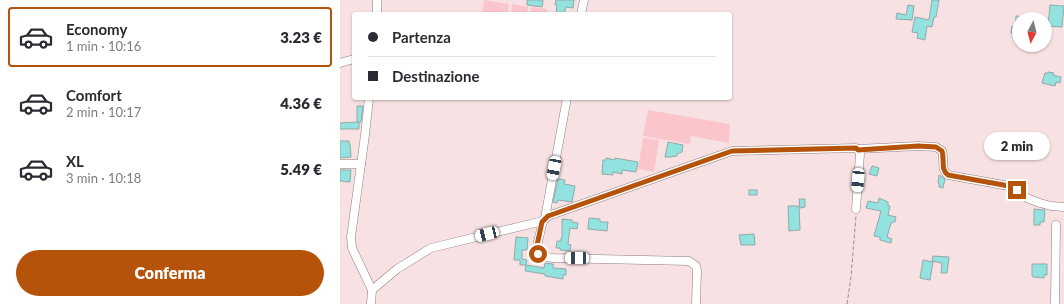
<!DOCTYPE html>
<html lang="it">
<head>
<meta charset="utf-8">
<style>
  body { margin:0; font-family:Lato,sans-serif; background:#f2f2f3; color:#2b2b33; height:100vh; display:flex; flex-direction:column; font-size:15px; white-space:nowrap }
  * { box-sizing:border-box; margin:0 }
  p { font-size:13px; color:#7c7c81 }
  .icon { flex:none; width:22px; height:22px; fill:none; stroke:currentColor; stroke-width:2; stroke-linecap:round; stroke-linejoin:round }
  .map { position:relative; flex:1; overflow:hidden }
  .details { display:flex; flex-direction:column; background:#fff; width:340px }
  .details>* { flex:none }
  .hud { position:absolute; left:12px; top:12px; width:380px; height:88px; border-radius:4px; box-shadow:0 1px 3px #0004; display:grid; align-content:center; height:88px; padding:0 16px; background:#fff }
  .needle { width:26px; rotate:187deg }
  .fabs { position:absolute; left:672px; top:12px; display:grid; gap:8px }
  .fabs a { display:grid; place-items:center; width:40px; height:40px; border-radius:50%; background:#fff; box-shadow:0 1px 3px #0004; font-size:20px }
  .end { position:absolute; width:18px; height:18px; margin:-9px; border:5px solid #b45309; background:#fff; box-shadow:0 0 0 2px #fff }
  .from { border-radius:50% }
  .bubble { position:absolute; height:28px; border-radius:14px; background:#fff; box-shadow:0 1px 3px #0004; font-size:13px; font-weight:800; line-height:28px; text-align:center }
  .car { position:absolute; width:12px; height:24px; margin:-12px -6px; border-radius:5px; box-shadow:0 0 3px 1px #0007; background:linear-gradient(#fff 24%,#345 0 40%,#fff 0 76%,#345 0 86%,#fff 0) }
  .hud b { display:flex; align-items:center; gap:14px; height:38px; font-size:15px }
  .hud b+b { border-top:1px solid #e1e1e2 }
  .hud i { width:10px; height:10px; background:#2b2b33 }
  ul { padding:7px 0 0; list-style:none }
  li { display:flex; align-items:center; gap:12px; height:60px; margin:0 8px 6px; padding:0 8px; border:2px solid transparent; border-radius:4px }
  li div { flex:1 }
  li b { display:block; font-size:15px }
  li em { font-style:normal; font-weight:800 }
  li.active { border-color:#b45309 }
  li>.icon { width:36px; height:36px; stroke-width:1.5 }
  .primary-button { display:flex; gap:8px; margin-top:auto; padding:8px 16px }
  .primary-button a { flex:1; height:46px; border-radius:24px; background:#b45309; color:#fff; font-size:16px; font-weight:800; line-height:46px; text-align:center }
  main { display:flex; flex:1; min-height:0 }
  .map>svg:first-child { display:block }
</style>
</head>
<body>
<main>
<section class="details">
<ul>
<li class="active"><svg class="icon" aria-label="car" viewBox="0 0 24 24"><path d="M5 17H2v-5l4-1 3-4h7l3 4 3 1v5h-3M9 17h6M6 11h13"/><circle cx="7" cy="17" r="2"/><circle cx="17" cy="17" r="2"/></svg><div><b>Economy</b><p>1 min · 10:16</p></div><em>3.23 €</em></li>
<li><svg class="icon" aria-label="car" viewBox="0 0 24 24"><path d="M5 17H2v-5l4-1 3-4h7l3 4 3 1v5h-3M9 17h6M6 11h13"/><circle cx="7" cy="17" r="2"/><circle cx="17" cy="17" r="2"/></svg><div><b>Comfort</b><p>2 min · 10:17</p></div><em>4.36 €</em></li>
<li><svg class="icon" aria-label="car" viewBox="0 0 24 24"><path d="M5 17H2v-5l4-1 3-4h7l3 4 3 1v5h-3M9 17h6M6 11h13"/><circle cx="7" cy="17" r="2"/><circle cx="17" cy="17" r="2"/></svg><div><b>XL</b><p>3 min · 10:18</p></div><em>5.49 €</em></li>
</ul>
<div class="primary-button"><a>Conferma</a></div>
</section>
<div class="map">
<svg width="724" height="304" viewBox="0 0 724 304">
  <rect width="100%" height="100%" fill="#f7e1e3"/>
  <g fill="#fac6cb">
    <path d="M144 0 169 4 168 14H142Z"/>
    <path d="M172 4 188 7 187 14H171Z"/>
    <path d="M191 7 207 9V14H190Z"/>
    <path d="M308 110 390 124 389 143 351 136 350 144 303 136Z"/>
    <path d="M303 138 319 140 314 172 298 169Z"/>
  </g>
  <g fill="#92e2e0" stroke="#93a9a8">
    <path d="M187 0H203L202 7 187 5Z"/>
    <path d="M216 0H234L233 8 226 7 224 14H216L217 5H215Z"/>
    <path d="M592 0H599L596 17H594L592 27 587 26 585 40 577 38 578 33 572 32 575 17 589 20Z"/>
    <path d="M568 5 574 6 572 20 556 19 557 13 566 15Z"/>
    <path d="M710 5 724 6 722 27 708 26Z"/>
    <path d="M676 16H679V34L671 33 672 26 675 27Z"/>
    <path d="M708 72 714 73 713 75 721 77 720 83 716 82 715 86 702 83 705 73H708Z"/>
    <path d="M17 106H23L21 122H17Z"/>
    <path d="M19 122V129H0V123Z"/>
    <path d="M0 141H9V144H10L11 157 0 158Z"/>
    <path d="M328 142 343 145 342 152 337 154V156L330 157H325Z"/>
    <path d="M266 158 275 160V158L298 162 296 172 282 170V174L273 172V175L262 174 263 160H266Z"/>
    <path d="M532 166 539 168 537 176 529 174Z"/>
    <path d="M0 170H11L10 182 0 181Z"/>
    <path d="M599 175 605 179 603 188 599 187V183H598Z"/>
    <path d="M218 179 225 180 224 184 235 186 232 202 218 200 217 203 213 202Z"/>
    <rect x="409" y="190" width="8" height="5"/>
    <path d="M539 198 548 202V206H550L548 215 556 217 555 222H553L552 223H551L547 237 552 239 551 243 540 240V237L534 236 541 211 526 208 528 201 538 203Z"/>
    <path d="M459 199H465V207L460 208Z"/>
    <path d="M448 206H459L460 230 449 231Z"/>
    <path d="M694 209 705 210 704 222H700V225H694Z"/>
    <path d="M249 218 260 219V222H268L267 231 248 229Z"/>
    <path d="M222 219 232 220V222L238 223 237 229 230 228 228 244 231 245 230 251 220 250V248H216L217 241H221V238H222Z"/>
    <path d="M414 234 415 245H401L399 235Z"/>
    <path d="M176 237 188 238 187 250H182V259L187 260 186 265 204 268 205 263 213 264V268L226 269V275H223V279L205 276V274L185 271 186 265H180V260H174Z"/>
    <path d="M593 256 609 257 607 273H601L602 263 592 261Z"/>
    <path d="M583 260 593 262 590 280 580 278Z"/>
    <path d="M692 264H707V275H704V278L693 277 692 276Z"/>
  </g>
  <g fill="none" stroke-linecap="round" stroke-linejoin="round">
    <defs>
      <g id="minor">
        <path d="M37 14V0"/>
        <path d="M241 14 244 0"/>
        <path d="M0 63 14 59"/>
        <path d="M29 98 25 135 11 237 12 248 32 290 31 304"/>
        <path d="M0 164H21"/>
        <path d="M516 209 520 154 518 149"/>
        <path d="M205 218 227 98"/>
        <path d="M203 221 196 250 198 254 201 256 213 258 349 261 356 266 357 271 356 304"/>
        <path d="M32 290 57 269 91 248 203 221 208 216 392 151 516 148 518 149 578 146 596 147 602 151C605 160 600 169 608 175L669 186 689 199 700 203 711 206 724 207"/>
        <path d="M715 304 716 225"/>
      </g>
    </defs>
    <use href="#minor" stroke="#907c7e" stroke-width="9"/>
    <path stroke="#9e8e8f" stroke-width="1" stroke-dasharray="4 2" stroke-linecap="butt" d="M507 304 511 277 516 216"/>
    <use href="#minor" stroke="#fff" stroke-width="8"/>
  </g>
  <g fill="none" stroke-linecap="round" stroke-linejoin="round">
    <path stroke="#b45309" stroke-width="5" d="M198 254 196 250 202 222 208 216 392 151 516 148 518 150 578 146 596 147 602 151C605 160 600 169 608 175L669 186 677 190"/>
  </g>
</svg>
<div class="fabs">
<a><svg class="needle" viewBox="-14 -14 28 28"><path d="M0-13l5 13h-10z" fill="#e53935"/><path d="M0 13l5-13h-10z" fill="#7c7c81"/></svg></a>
</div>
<i class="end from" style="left:198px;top:254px"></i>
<i class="end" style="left:677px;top:190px"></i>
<div class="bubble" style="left:644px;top:132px;width:66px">2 min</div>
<i class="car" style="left:214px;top:168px;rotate:191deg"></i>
<i class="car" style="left:518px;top:180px;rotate:185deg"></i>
<i class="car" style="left:147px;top:234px;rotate:256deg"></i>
<i class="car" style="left:237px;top:258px;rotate:271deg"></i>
<div class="hud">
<b><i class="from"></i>Partenza</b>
<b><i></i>Destinazione</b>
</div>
</div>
</main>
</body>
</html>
